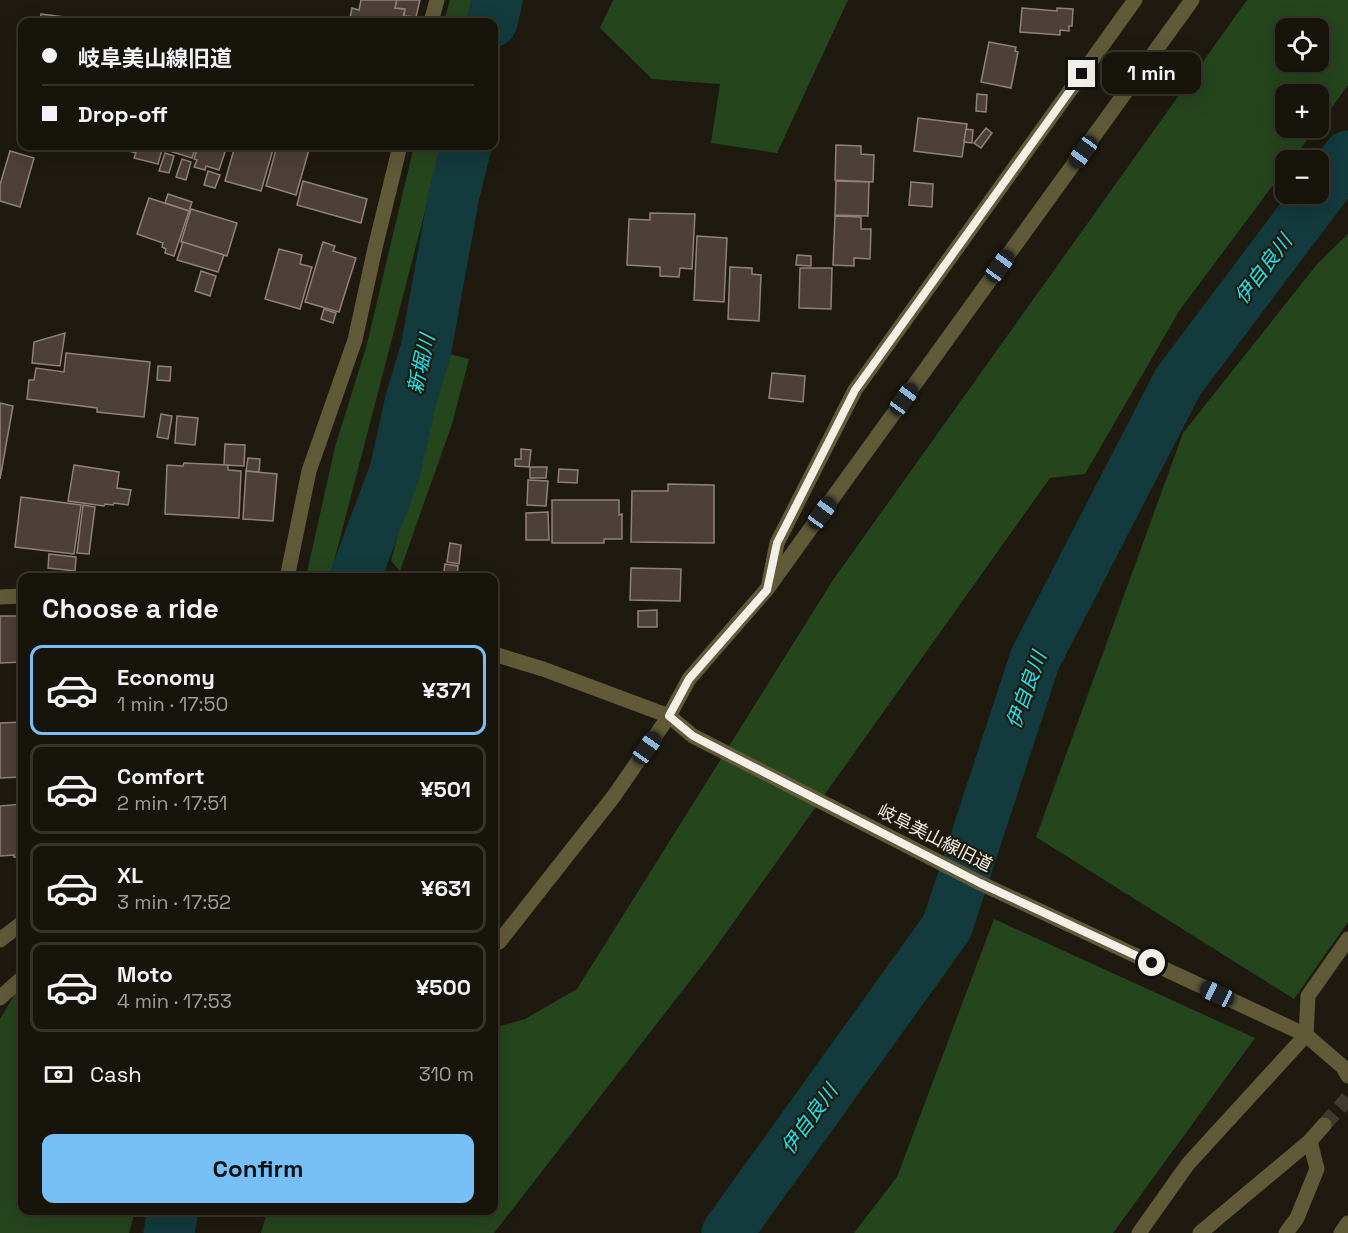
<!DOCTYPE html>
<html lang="en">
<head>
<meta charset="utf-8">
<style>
  body { margin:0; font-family:"Space Grotesk","Noto Sans JP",sans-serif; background:#242119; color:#f1f3f6; height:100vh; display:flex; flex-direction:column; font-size:22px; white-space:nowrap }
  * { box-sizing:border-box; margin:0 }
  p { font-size:20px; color:#9e9e9d }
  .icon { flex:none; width:33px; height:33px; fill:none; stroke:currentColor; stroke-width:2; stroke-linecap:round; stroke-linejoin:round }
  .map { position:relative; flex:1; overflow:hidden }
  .details { position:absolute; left:18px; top:573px; width:480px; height:642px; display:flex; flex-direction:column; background:#17140b; border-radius:12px; box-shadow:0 6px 24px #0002,0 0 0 2px #36332c }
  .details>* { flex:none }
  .top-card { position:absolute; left:18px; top:18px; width:480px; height:132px; border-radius:12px; box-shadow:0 6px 24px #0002,0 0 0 2px #36332c; display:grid; align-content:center; height:132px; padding:0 24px; background:#17140b }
  .buttons { position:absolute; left:1275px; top:18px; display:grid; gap:12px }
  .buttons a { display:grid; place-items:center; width:54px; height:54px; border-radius:12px; background:#17140b; box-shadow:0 6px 24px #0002,0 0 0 2px #36332c; font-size:30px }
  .end { position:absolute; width:27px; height:27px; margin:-14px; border:8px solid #f2efe7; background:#111; box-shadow:0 0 0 3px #111 }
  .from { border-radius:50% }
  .bubble { position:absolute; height:42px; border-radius:12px; background:#17140b; box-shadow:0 6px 24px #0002,0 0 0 2px #36332c; font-size:20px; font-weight:800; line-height:42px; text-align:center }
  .car { position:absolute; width:18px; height:36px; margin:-18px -9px; border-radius:8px; box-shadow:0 0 4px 2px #0007; background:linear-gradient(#222 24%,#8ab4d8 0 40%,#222 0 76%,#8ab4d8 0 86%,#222 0) }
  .top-card b { display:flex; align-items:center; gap:21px; height:57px; font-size:22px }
  .top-card b+b { border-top:2px solid #36332c }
  .top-card i { width:15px; height:15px; background:#f1f3f6 }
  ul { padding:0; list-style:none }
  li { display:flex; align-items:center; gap:18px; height:90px; margin:0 12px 9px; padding:0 12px; border:3px solid #36332c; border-radius:12px }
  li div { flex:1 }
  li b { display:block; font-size:22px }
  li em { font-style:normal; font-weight:800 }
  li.selected { border-color:#76c0f7 }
  li>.icon { width:54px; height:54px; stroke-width:1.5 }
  h2 { padding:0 24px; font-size:27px; line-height:72px }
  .pay { display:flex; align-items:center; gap:15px; height:66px; padding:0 24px; font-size:22px }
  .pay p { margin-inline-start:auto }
  .cta { display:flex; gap:12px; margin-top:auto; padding:12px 24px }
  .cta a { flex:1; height:69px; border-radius:12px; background:#76c0f7; color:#111; font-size:24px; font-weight:800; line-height:69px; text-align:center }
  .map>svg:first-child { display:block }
</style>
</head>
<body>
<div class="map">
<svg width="1348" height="1233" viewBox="0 0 1348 1233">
  <rect width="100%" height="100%" fill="#1f1a0f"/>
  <g fill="#25451d" fill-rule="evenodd">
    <path d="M450 0H478L473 22H444Z"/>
    <path d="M613 0H848L777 153 711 143 720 84 652 79 600 28Z"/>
    <path d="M1247 0H1348V85L1319 125 1318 94H1286V128H1316L1292 160H1286L1285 169 1179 311 1085 474 1050 478 711 954 494 1233H261L267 1211 494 1210V1028L525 1019 577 989 833 580ZM1286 28H1318V62H1286Z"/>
    <path d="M414 146H442L330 577H306L335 447 367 344Z"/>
    <path d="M1348 234V922L1294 999 1036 837 1183 433 1318 263Z"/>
    <path d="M445 353 469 359 452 424 400 571 391 561Z"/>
    <path d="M994 919 1255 1038 1113 1233H854L897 1177Z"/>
    <path d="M22 989V1210L135 1211 129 1233H0V1019L15 994Z"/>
  </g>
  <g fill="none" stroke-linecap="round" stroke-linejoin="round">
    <g stroke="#133a3d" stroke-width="51">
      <path d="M492 22 497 0"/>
      <path d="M355 578 395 471 410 403 426 349 454 195 466 146"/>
      <path d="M169 1233 173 1210"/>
      <path d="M727 1233 947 927 1035 659 1178 382 1348 156"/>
    </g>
  </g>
  <g fill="#4d3f3a" stroke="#91817b" stroke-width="1.5">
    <path d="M361 0H397L395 8 405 9 402 22H349L352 8 359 10Z"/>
    <path d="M397 0H420L416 17 404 16 405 9 395 8Z"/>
    <path d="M1022 8 1057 11V8L1073 9 1072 26H1069V31L1060 30V35L1020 32Z"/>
    <path d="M41 14 104 22H40Z"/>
    <path d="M989 42 1016 47 1015 51 1018 52 1011 88 981 82Z"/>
    <path d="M977 94 987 95 986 112 976 111Z"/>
    <path d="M918 118 967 124 962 157 914 151Z"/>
    <path d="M986 128 992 133 981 148 974 143Z"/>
    <path d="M966 129 973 130 972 143 964 142Z"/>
    <path d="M836 145 861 146V154L874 155 873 182 835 180Z"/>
    <path d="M123 146H163L158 164 134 158 136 153 122 149Z"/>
    <path d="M167 146H196L192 158 166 150Z"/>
    <path d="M198 146H227L219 170 206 166 205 170 194 167 197 160 194 159Z"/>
    <path d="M235 146H274L261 191 225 181Z"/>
    <path d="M277 146H310L296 195 266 186Z"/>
    <path d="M10 151 34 158 20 207 0 201V185Z"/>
    <path d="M165 153 174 156 169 173 159 171Z"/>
    <path d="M182 159 191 162 186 180 176 177Z"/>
    <path d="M208 171 220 175 215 188 204 185Z"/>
    <path d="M303 181 367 199 361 223 297 205Z"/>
    <path d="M836 181 869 182 868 216 835 215Z"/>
    <path d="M911 182 933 184 932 207 909 205Z"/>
    <path d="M168 194 192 202 189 211 165 203Z"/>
    <path d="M149 198 189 211 174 256 165 253 166 249 162 247 163 243 137 234Z"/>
    <path d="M191 209 237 223 227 256 181 242Z"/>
    <path d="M650 213 695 214 692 269 680 268 679 277 660 276V267L627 265 629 219 650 220Z"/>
    <path d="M835 216 861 217V229H871L870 259 854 258V266L833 265Z"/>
    <path d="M697 236 727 238 724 302 694 300Z"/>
    <path d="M183 242 224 255 218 272 177 260Z"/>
    <path d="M323 242 335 246 333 251 356 258 339 312 305 302Z"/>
    <path d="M279 249 302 255 300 264 312 267 300 309 265 299Z"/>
    <path d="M797 255 811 256V266L796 265Z"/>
    <path d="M730 267 752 268V274L761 275 759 321 728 319Z"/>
    <path d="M800 268H832L831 309 799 308Z"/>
    <path d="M201 271 216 276 210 296 195 291Z"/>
    <path d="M324 309 336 313 333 323 321 319Z"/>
    <path d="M65 333 60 366 32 363 34 342Z"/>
    <path d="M66 353 150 362 144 417 97 412V408L27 399 29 380H34L36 368 64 372Z"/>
    <path d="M158 366 171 367 170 381 157 380Z"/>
    <path d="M772 373 805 376 803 402 769 398Z"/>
    <path d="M0 403 13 406 0 479Z"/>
    <path d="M161 414 172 416 168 439 157 437Z"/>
    <path d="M177 416 198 418 195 445 175 443Z"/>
    <path d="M225 444 245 445 244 466 224 465Z"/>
    <path d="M521 449 531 450 529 467 515 466V459H521Z"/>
    <path d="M248 458 260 459 259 472 246 471Z"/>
    <path d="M184 463 228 465V470L241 471 239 518 165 514 167 465 183 466Z"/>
    <path d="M74 465 119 472 117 488 131 490 128 505 114 503 113 505 105 504 104 506 68 501Z"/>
    <path d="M530 467H547L546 478H530Z"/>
    <path d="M559 469 578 470 577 483 558 482Z"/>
    <path d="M246 471 277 474 273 521 243 519Z"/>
    <path d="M528 480 548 481 546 506 527 505Z"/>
    <path d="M668 484 714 485V543L631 542 632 491H668Z"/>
    <path d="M21 497 81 505 74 554 15 547Z"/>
    <path d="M552 500H619V515L622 514V539H604V543H552Z"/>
    <path d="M83 505 95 507 89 554 77 553Z"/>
    <path d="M548 512 549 540H526V513Z"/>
    <path d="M450 543 461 545 459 564 447 562Z"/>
    <path d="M49 554 76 557 75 571 48 568Z"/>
    <path d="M445 564 458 566 457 578H443Z"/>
    <path d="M631 568 681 569 680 601 630 600Z"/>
    <path d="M657 610V627H638V611Z"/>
    <path d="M0 616H22V662L0 663Z"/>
    <path d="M22 722V770H20L21 777 0 778V723Z"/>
    <path d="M494 729 498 730 494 754Z"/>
    <path d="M22 804V857H14V855L0 856V806Z"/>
  </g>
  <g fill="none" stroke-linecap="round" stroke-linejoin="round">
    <path stroke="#3f3a2f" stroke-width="15" stroke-dasharray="15 8" stroke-linecap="butt" d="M1324 1125 1348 1098"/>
    <g stroke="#615a39" stroke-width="15">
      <path d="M431 22 437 0"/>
      <path d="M287 578 309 471 355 340 375 248 400 146"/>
      <path d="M769 583 777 543 855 390 1135 0"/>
      <path d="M0 597 22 596"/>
      <path d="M494 654 543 669 669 716 693 736 980 883 1306 1035 1343 1067 1348 1076"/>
      <path d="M0 940 22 923"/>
      <path d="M494 944 499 942 614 796 669 716 689 679 767 589 1192 0"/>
      <path d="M0 998 22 978"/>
      <path d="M1139 1233 1188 1164 1306 1035 1308 996 1348 939"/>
      <path d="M1200 1233 1310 1141 1324 1125"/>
      <path d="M1286 1233 1297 1218 1317 1169 1310 1141"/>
      <path d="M1341 1233 1348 1223"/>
    </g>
  </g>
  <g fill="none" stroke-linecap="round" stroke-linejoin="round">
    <path stroke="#f2efe7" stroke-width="8" d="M1082 74 855 390 777 543 767 590 689 679 669 716 693 736 980 883 1152 963"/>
  </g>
  <g text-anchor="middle" stroke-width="4.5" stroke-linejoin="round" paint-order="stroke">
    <g font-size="18" fill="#f2efe7" stroke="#1f1a0f">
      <text transform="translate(935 838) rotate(27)" y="6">岐阜美山線旧道</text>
    </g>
    <g font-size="20" font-style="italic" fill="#1ee4ee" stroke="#1f1a0f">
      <text transform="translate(1263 269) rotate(-53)" y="7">伊自良川</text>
      <text transform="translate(421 364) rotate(-77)" y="7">新堀川</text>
      <text transform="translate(1026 690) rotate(-70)" y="7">伊自良川</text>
      <text transform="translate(809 1119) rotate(-54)" y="7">伊自良川</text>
    </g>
  </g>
</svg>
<div class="buttons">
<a><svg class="icon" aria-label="locate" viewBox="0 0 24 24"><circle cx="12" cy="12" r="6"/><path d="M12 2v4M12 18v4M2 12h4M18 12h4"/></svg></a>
<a>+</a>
<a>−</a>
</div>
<i class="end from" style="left:1152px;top:963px"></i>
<i class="end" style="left:1082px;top:74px"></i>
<div class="bubble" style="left:1102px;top:52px;width:99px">1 min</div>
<i class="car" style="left:1083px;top:152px;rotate:216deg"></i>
<i class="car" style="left:1000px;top:266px;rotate:36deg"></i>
<i class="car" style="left:904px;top:399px;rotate:36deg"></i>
<i class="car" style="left:822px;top:513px;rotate:36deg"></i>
<i class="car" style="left:647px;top:748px;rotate:35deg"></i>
<i class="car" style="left:1217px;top:994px;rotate:295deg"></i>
<div class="top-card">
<b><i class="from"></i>岐阜美山線旧道</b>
<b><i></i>Drop-off</b>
</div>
<section class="details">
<h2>Choose a ride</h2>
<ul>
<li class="selected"><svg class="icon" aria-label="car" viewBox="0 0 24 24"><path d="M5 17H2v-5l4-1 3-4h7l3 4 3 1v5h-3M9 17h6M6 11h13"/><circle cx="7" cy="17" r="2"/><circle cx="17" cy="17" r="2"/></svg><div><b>Economy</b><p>1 min · 17:50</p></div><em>¥371</em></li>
<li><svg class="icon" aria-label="car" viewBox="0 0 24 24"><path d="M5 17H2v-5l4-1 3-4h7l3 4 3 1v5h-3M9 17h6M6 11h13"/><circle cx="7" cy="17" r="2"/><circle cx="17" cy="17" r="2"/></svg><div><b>Comfort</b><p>2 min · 17:51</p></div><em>¥501</em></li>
<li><svg class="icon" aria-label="car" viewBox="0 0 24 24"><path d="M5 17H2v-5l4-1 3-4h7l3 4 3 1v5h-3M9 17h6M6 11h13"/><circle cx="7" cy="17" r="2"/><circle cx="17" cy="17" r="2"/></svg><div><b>XL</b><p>3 min · 17:52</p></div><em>¥631</em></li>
<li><svg class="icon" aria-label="car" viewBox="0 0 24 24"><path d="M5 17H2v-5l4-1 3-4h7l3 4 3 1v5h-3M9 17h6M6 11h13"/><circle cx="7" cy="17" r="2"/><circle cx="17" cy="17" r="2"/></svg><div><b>Moto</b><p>4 min · 17:53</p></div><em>¥500</em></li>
</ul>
<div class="pay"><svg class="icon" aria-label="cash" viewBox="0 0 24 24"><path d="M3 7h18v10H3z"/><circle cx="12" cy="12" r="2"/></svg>Cash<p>310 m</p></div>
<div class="cta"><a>Confirm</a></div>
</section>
</div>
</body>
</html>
